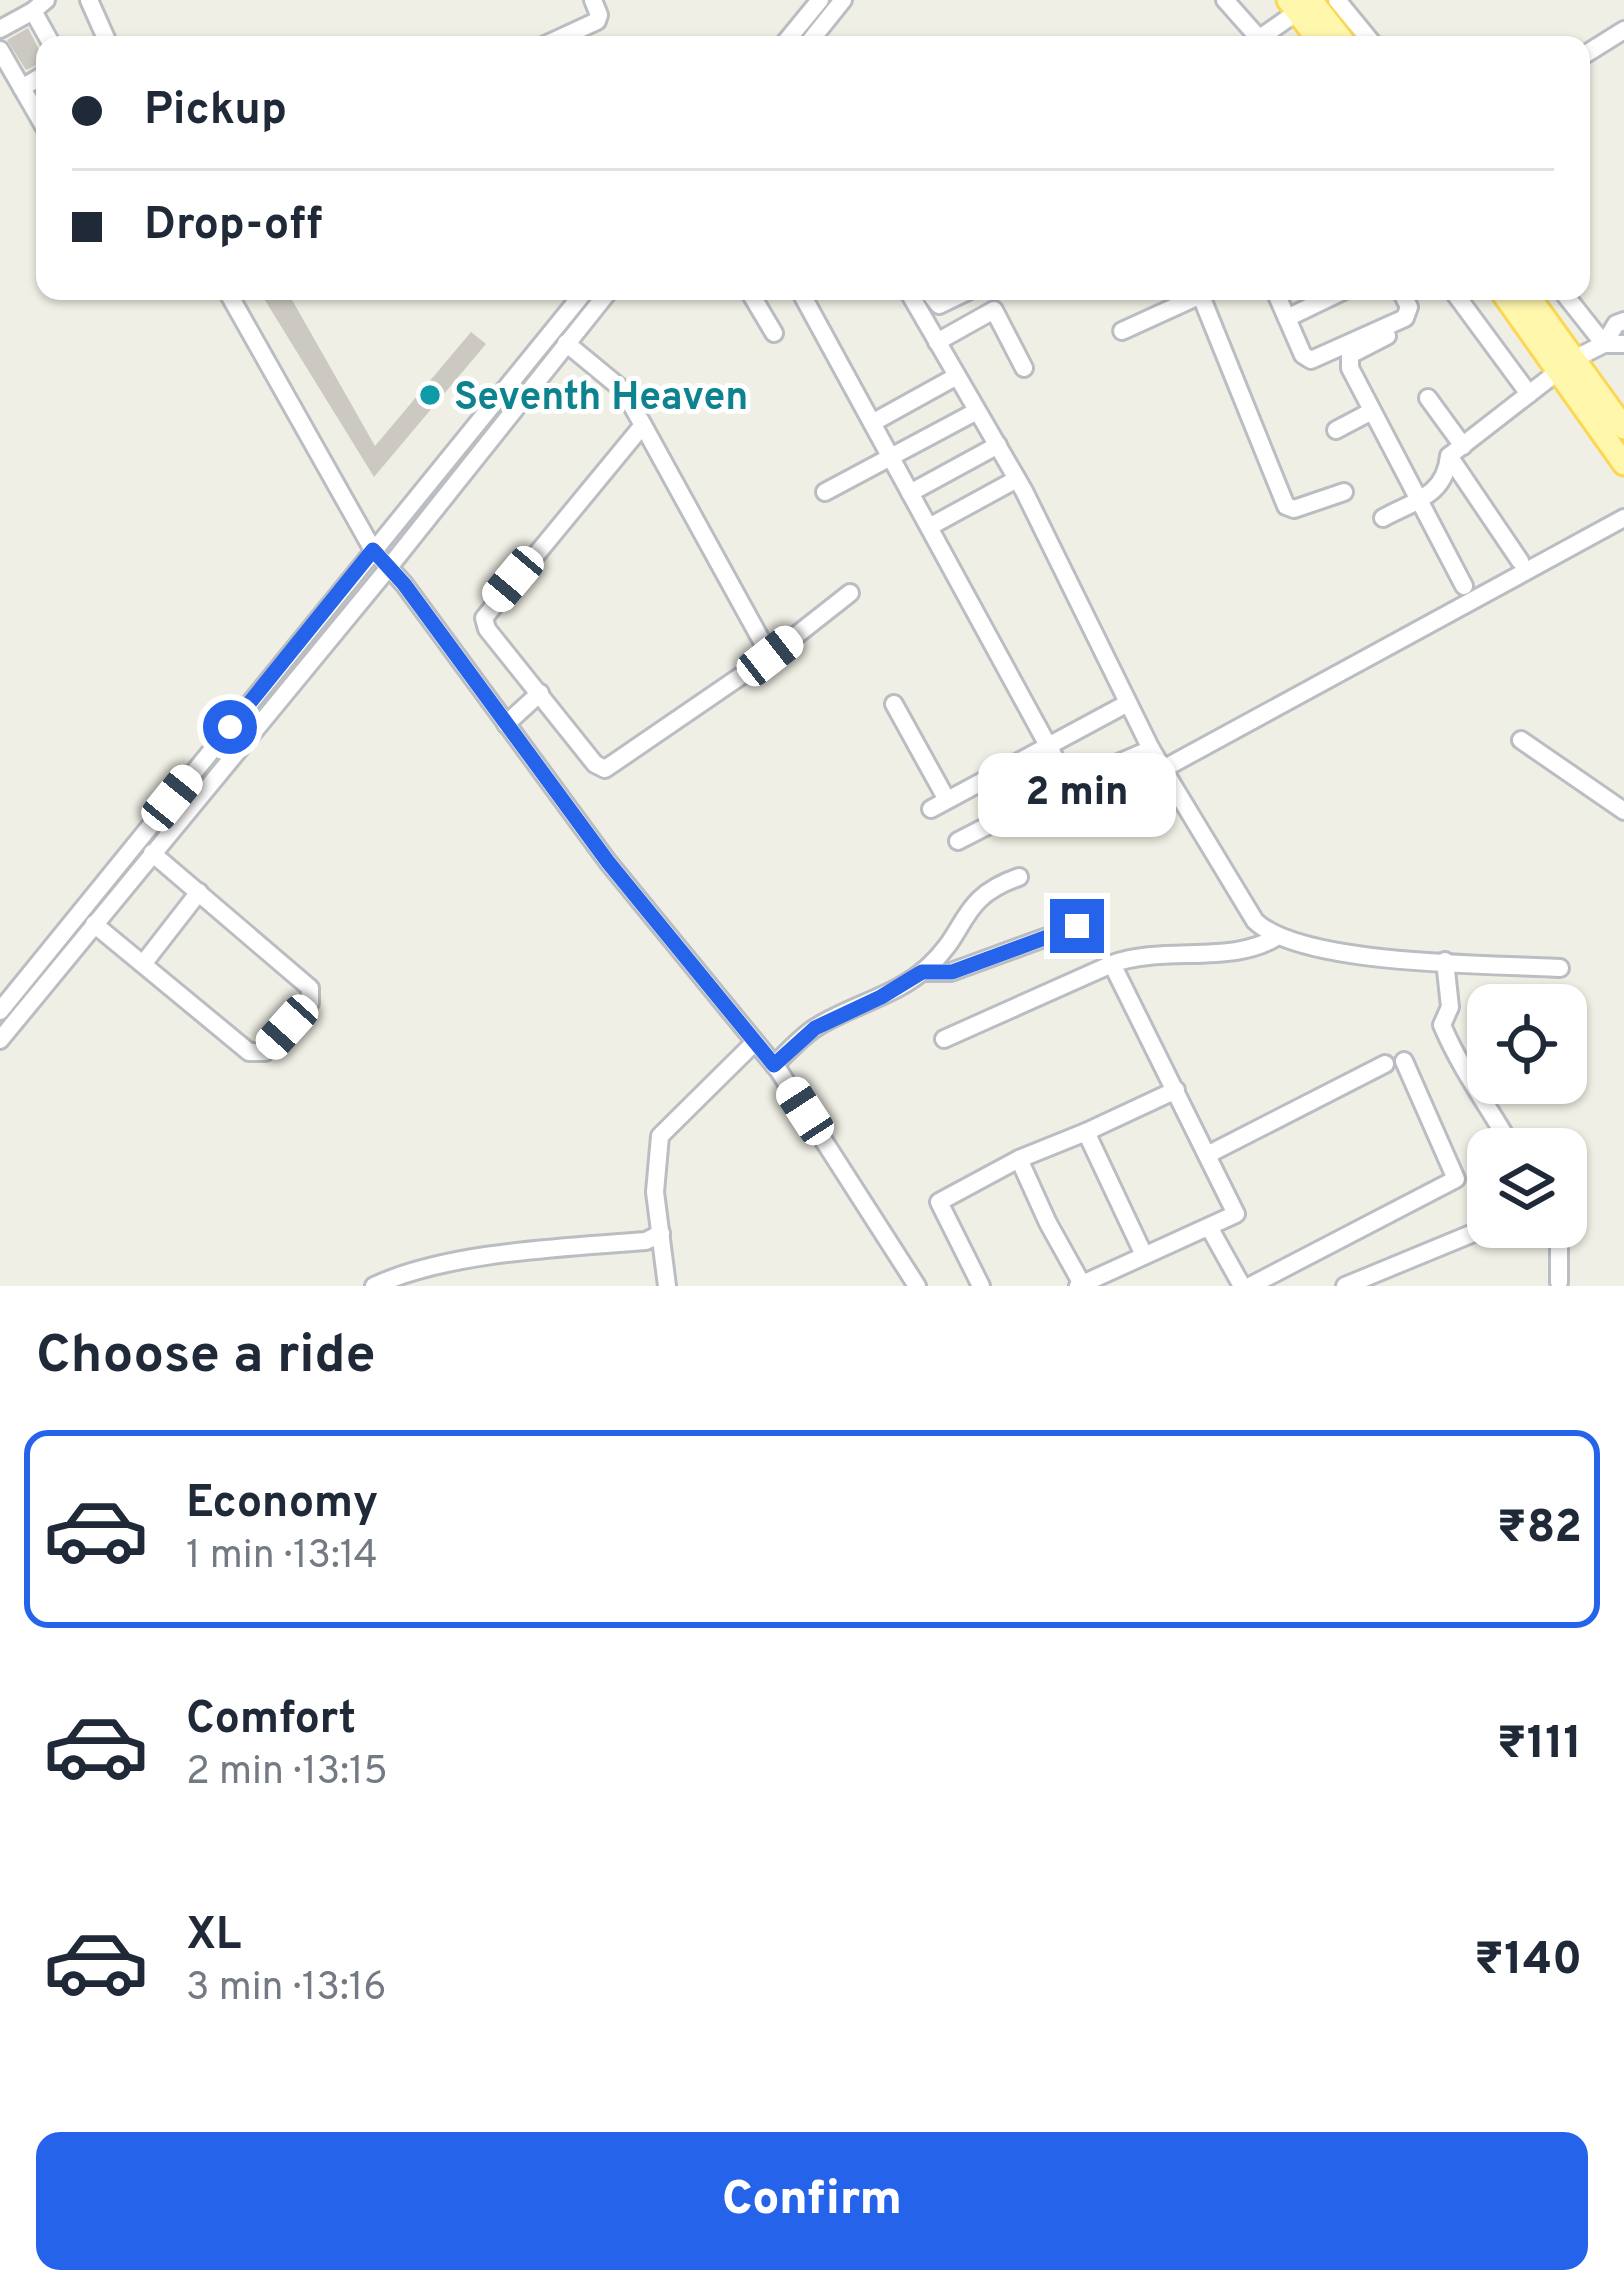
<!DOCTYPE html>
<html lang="en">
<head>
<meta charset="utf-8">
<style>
  body { margin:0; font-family:Overpass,sans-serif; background:#f6f6f7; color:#1f2937; height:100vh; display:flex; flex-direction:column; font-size:45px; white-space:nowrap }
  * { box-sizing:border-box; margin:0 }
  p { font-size:39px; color:#747a83 }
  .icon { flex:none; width:66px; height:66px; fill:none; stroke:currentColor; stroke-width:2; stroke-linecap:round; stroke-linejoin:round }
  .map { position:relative; height:1286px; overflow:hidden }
  .sheet { display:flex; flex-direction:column; background:#fff; flex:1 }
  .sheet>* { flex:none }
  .guide { position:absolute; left:36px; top:36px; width:1554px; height:264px; border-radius:24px; box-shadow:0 3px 9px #0004; display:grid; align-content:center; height:264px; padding:0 36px; background:#fff }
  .buttons { position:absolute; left:1467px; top:984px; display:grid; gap:24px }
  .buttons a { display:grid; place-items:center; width:120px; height:120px; border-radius:24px; background:#fff; box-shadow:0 3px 9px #0004; font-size:60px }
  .end { position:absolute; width:54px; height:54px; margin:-27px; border:15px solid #2563eb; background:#fff; box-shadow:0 0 0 6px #fff }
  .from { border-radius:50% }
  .bubble { position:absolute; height:84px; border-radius:24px; background:#fff; box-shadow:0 3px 9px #0004; font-size:39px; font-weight:800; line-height:84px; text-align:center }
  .car { position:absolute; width:36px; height:72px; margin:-36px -18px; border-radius:15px; box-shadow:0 0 9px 3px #0007; background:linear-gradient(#fff 24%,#345 0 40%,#fff 0 76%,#345 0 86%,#fff 0) }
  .guide b { display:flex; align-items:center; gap:42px; height:114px; font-size:45px }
  .guide b+b { border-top:3px solid #e0e1e3 }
  .guide i { width:30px; height:30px; background:#1f2937 }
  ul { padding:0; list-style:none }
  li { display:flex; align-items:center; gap:36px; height:198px; margin:0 24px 18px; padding:0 12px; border:6px solid transparent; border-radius:24px }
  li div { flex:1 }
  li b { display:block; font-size:45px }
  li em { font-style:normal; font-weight:800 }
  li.selected { border-color:#2563eb }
  li>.icon { width:108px; height:108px; stroke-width:1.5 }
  h2 { padding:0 36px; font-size:54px; line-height:144px }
  .cta { display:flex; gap:24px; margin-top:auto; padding:24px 36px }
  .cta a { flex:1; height:138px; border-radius:24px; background:#2563eb; color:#fff; font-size:48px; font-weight:800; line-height:138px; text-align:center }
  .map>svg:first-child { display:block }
</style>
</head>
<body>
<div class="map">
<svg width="1624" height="1286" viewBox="0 0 1624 1286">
  <rect width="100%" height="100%" fill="#f0efe5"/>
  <g fill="#ccc9c2">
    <path d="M28 28 45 61 26 70 7 40Z"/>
    <path d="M272 291H287L375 446 471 332 486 344 374 477 263 297Z"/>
  </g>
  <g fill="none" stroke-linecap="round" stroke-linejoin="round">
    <defs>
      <g id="minor">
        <path d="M46 0 33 11 52 45"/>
        <path d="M89 0 109 45"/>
        <path d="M1225 0 1265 45"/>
        <path d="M1337 0 1374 45"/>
        <path d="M0 29 33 11"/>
        <path d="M545 45 597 21 599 15 593 0"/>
        <path d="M783 45 820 0"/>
        <path d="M807 45 843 0"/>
        <path d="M1250 45 1297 12"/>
        <path d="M0 50 45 128"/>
        <path d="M1581 57 1624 30"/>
        <path d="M22 88 45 74"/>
        <path d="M227 291 373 550 404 584 608 862 779 1071 917 1286"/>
        <path d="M749 291 774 333"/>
        <path d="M800 291 1069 784"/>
        <path d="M908 291 1024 491 1151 749 1255 921C1302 966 1491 964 1560 968"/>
        <path d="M928 291 939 305 968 291"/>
        <path d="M1199 291 1286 506 1294 509 1344 492"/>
        <path d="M1275 291 1303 355 1311 360 1405 318 1409 307 1401 291"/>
        <path d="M1453 291 1529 394"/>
        <path d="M1562 291 1604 344"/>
        <path d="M1287 318 1343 291"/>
        <path d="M1122 331 1201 295"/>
        <path d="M1387 336 1350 355V368L1464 586"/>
        <path d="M937 342 994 310 1024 368"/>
        <path d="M566 343 623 390 643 425 770 656 605 769 595 764 487 629 484 618 643 425"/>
        <path d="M1604 344 1616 324 1624 321"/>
        <path d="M1428 398 1463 446"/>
        <path d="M872 423 957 376"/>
        <path d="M1336 430 1372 411"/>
        <path d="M825 492 977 411"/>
        <path d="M910 493 998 445"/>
        <path d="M1383 518C1414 501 1445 496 1449 456"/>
        <path d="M929 527 1017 479"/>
        <path d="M1520 561 1449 456 1574 359 1604 344H1624"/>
        <path d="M770 656 850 593"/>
        <path d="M894 704 947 800"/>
        <path d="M506 724 540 693"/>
        <path d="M1521 740 1624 811"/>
        <path d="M1163 769 1624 518"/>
        <path d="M931 809 1128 703"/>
        <path d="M958 841 1069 784 1151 749"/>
        <path d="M94 924 249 1052H265L310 1003V988L152 853"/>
        <path d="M1445 961 1450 1007 1442 1025C1461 1070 1489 1107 1513 1149"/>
        <path d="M143 964 199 892"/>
        <path d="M922 972H951L1077 926"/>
        <path d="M0 1011 585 291"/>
        <path d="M944 1039 1112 964"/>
        <path d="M0 1040 390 566 609 291"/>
        <path d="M774 1065C787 1053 800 1038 815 1028 851 1005 897 996 929 966 969 930 958 898 1019 877"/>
        <path d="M1086 1132 1176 1090"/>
        <path d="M1207 1155 1385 1064"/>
        <path d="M1209 1227 1242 1286"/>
        <path d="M1553 1227 1559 1242V1282"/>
        <path d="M1082 1284 1048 1223 1019 1159 1086 1132 1144 1255"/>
        <path d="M374 1286C450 1251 563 1248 646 1241L661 1233"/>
        <path d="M667 1286 655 1192 660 1136 755 1042"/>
        <path d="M981 1286 939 1202 1019 1159"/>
        <path d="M1078 1286 1236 1214 1112 964C1162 945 1234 965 1276 937"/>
        <path d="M1250 1286 1456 1179 1404 1061"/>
        <path d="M1345 1286 1488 1227"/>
      </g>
      <g id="major">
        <path d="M1288 0 1322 45"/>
        <path d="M1311 0 1346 45"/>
        <path d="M1501 291 1624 464"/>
        <path d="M1525 291 1624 428"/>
      </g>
    </defs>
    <use href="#minor" stroke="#babdc2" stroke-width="22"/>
    <use href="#major" stroke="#fcd753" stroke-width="27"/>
    <use href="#minor" stroke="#fff" stroke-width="16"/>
    <use href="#major" stroke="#fff7ac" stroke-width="21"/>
  </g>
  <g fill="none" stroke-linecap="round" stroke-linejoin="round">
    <path stroke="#2563eb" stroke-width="15" d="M230 727 373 550 404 584 608 862 774 1065 815 1028 881 997 922 972H952L1077 926"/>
  </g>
  <circle fill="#0f9aa8" stroke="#fff" stroke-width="4.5" cx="430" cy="395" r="12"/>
  <g text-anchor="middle" stroke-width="10" stroke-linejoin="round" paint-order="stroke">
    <g font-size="39" font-weight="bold" fill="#0d838f" stroke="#fff" text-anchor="start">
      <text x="454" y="409">Seventh Heaven</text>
    </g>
  </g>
</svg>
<div class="buttons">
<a><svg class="icon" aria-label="locate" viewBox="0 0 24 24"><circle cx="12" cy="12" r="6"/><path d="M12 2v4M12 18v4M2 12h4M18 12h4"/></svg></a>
<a><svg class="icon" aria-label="layers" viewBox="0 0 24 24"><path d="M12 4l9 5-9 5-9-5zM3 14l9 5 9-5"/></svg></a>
</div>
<i class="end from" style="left:230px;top:727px"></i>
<i class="end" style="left:1077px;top:926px"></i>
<div class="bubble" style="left:978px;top:753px;width:198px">2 min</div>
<i class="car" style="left:513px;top:579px;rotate:220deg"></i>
<i class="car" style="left:770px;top:656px;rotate:52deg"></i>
<i class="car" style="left:172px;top:798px;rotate:39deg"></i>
<i class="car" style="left:287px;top:1027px;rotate:222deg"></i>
<i class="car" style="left:805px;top:1111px;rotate:327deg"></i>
<div class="guide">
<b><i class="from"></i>Pickup</b>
<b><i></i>Drop-off</b>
</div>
</div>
<section class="sheet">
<h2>Choose a ride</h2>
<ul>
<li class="selected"><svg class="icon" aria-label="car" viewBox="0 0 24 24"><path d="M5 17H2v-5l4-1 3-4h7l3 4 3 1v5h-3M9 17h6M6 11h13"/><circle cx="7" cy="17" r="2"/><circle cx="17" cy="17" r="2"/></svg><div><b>Economy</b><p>1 min · 13:14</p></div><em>₹82</em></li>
<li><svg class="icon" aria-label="car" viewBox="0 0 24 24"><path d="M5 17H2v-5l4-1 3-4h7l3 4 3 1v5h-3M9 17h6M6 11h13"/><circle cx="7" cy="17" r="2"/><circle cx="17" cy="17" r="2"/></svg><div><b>Comfort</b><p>2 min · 13:15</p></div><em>₹111</em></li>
<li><svg class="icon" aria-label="car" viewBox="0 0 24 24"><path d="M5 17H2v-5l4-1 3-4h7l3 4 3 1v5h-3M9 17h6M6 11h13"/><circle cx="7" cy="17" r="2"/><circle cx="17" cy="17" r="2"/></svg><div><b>XL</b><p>3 min · 13:16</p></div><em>₹140</em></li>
</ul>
<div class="cta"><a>Confirm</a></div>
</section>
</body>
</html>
